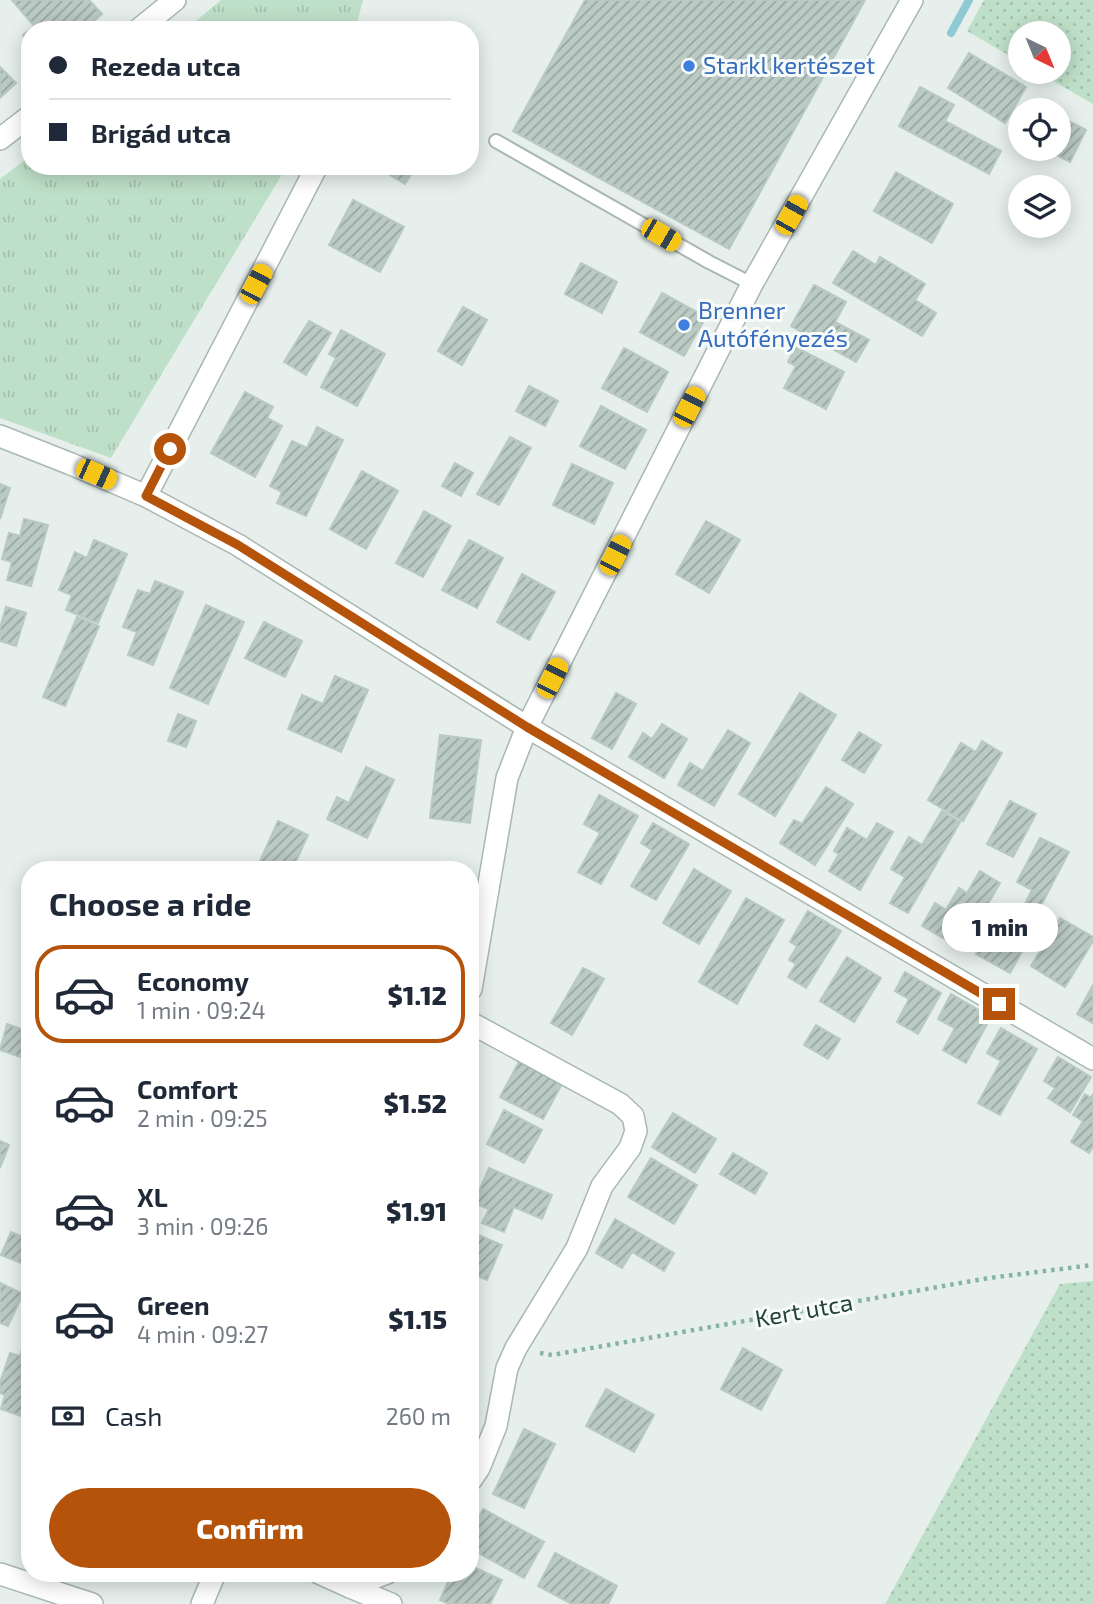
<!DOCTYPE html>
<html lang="en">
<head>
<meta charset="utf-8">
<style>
  body { margin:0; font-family:"Exo 2",sans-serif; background:#f6f6f7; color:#1f2937; height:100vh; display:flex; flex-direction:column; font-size:26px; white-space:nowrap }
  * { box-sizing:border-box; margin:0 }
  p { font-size:23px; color:#747a83 }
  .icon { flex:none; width:38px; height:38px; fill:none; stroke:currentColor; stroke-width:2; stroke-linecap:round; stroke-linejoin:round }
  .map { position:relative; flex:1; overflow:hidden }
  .panel { position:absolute; left:21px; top:861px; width:458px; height:721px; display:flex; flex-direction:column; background:#fff; border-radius:28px; box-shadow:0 4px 18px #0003 }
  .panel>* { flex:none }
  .banner { position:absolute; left:21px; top:21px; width:458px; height:154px; border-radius:28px; box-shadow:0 4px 18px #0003; display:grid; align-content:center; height:154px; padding:0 28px; background:#fff }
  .needle { width:46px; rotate:137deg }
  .controls { position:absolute; left:1008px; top:21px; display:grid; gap:14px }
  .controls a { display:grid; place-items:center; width:63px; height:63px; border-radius:50%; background:#fff; box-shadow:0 4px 18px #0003; font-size:35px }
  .end { position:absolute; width:32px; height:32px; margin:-16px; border:9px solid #b45309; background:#fff; box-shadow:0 0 0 4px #fff }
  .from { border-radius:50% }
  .bubble { position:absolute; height:49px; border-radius:24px; background:#fff; box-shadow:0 4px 18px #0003; font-size:23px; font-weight:800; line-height:49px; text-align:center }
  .car { position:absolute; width:21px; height:42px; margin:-21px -10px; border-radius:9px; box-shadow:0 0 5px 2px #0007; background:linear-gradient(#f5c518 24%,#345 0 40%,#f5c518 0 76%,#345 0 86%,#f5c518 0) }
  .banner b { display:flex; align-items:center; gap:24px; height:66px; font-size:26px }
  .banner b+b { border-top:2px solid #e0e1e3 }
  .banner i { width:18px; height:18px; background:#1f2937 }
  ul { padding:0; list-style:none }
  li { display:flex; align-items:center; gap:21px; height:98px; margin:0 14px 10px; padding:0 14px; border:4px solid transparent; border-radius:28px }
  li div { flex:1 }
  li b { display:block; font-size:26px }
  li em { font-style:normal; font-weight:800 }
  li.selected { border-color:#b45309 }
  li>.icon { width:63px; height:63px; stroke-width:1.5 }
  h2 { padding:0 28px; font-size:32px; line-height:84px }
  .pay { display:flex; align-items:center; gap:18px; height:77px; padding:0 28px; font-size:26px }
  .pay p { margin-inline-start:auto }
  .primary-button { display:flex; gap:14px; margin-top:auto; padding:14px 28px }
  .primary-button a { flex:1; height:80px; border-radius:42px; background:#b45309; color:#fff; font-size:28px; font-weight:800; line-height:80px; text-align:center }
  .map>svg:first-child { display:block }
</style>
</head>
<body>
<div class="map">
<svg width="1093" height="1604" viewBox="0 0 1093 1604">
  <defs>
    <pattern id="grass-tufts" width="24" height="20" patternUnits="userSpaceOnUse" patternTransform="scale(1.75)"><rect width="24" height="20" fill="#bfe0c8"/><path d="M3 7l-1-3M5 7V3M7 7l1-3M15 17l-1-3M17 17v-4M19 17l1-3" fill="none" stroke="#a4c1ad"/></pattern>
    <pattern id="park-dots" width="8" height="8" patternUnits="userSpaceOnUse" patternTransform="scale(1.75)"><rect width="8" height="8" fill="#bfe0c8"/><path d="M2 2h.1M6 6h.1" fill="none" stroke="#a4c1ad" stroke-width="1.8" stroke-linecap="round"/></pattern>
    <pattern id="building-hatch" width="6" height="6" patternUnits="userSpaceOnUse" patternTransform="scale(1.75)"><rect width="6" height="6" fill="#bbcac4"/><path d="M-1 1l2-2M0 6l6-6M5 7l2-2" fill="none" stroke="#98a6a0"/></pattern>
  </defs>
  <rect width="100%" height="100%" fill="#e6efeb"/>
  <g fill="url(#grass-tufts)">
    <path d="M221 0H363L355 30H185Z"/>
    <path d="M30 156V166H287L111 458 0 418V179Z"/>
  </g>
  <g fill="url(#park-dots)">
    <path d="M984 0H1093V104L1038 72H1059V33H1020V62L967 31Z"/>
    <path d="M1093 1281V1604H885L1060 1284Z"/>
  </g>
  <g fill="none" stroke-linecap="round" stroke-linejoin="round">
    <path stroke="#8ec9d4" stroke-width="8" d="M951 33 969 0"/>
  </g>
  <g fill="url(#building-hatch)" stroke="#b8c9c2" stroke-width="2">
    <path d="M12 0H89L102 14 84 30H30V43L23 35 34 26Z"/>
    <path d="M585 0H865L729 249 513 131Z"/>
    <path d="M969 53 1026 87 1005 123 948 88Z"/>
    <path d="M0 67 16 83 0 98Z"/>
    <path d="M920 87 954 105 945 121 1001 151 989 174 899 126Z"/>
    <path d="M1059 116 1086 130 1070 162 1045 149H1059Z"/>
    <path d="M375 166H416L405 184Z"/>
    <path d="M896 172 953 204 932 243 874 211Z"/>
    <path d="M353 200 404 227 380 272 329 245Z"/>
    <path d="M853 251 876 265 880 257 925 284 915 300 936 313 922 336 833 283Z"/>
    <path d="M581 263 617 282 602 313 565 294Z"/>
    <path d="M814 285 846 302 835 322 869 340 856 362 791 326Z"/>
    <path d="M662 293 706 317 684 356 640 332Z"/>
    <path d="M463 307 487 320 462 365 438 351Z"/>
    <path d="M309 321 331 333 306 375 284 362Z"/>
    <path d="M341 330 385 354 357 406 321 387 336 358 329 354Z"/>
    <path d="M795 347 844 372 826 409 784 388 796 366 788 362Z"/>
    <path d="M624 348 668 372 647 412 602 388Z"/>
    <path d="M529 386 558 401 545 426 516 411Z"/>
    <path d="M245 392 273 407 267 418 282 426 255 477 211 453Z"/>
    <path d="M601 406 646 430 625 469 580 446Z"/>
    <path d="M317 427 343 440 306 516 277 503 282 492 270 486 292 441 307 448Z"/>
    <path d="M510 437 531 448 499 505 477 494Z"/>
    <path d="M455 463 473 473 461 496 442 486Z"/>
    <path d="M572 464 613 483 594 524 553 505Z"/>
    <path d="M362 471 398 491 366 549 330 529Z"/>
    <path d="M0 484 10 488 0 519Z"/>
    <path d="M424 511 451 526 423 577 396 563Z"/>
    <path d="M24 519 48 525 31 586 7 580 12 562 2 559 9 533 20 536Z"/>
    <path d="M706 521 740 540 709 593 676 574Z"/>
    <path d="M94 540 127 554 98 623 66 610 72 595 59 590 75 552 87 558Z"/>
    <path d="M469 540 503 558 477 608 442 590Z"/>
    <path d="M522 574 555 592 529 640 497 622Z"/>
    <path d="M155 581 183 592 153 665 128 655 137 632 123 627 138 590 150 594Z"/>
    <path d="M206 605 244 622 208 704 170 688Z"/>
    <path d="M6 607 26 613 16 646 0 641V628Z"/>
    <path d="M77 617 99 626 65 706 43 697Z"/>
    <path d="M264 622 302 641 285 677 245 658Z"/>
    <path d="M335 676 368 690 341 752 288 729 302 695 323 704Z"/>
    <path d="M616 693 636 704 612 749 592 738Z"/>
    <path d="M800 693 836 715 775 816 739 794Z"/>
    <path d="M178 714 196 721 186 747 168 741Z"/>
    <path d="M662 724 687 739 664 778 629 757 643 733 652 739Z"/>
    <path d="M728 730 750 743 714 806 678 785 690 763 703 771Z"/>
    <path d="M859 732 881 745 864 773 842 760Z"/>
    <path d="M440 735 481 740 470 823 430 818Z"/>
    <path d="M982 741 1002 753 963 821 928 800 961 743 976 752Z"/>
    <path d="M366 767 394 780 367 838 327 819 337 797 349 803Z"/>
    <path d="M826 787 853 804 815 865 780 843 794 820 802 824Z"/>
    <path d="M599 795 638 816 601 884 578 872 600 833 584 824Z"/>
    <path d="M1010 801 1036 814 1013 857 987 844Z"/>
    <path d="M942 811 960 822 908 913 890 903 905 877 891 869 909 837 922 845Z"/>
    <path d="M278 821 308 835 292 870H256Z"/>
    <path d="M653 823 689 844 656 900 631 886 652 850 641 843Z"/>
    <path d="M877 823 893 832 860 890 829 871 839 854 834 851 847 828 867 840Z"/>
    <path d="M1040 838 1069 852 1036 915 1023 908 1032 890 1017 882Z"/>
    <path d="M694 869 731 891 699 944 663 923Z"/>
    <path d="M980 871 1000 883 962 949 922 926 935 903 946 910 959 888 967 893Z"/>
    <path d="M746 898 784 920 737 1004 699 982Z"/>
    <path d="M808 911 841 931 806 988 788 977 796 964 789 960 797 946 790 942Z"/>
    <path d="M999 913 1033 932 1010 973 976 954Z"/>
    <path d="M1060 918 1093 937V941L1065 987 1031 966Z"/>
    <path d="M847 957 881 978 854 1022 820 1001Z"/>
    <path d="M583 968 604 979 572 1035 551 1023Z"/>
    <path d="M905 972 941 993 918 1034 897 1022 909 999 895 991Z"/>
    <path d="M1093 985V1023L1077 1014Z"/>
    <path d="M951 994 991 1017 966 1063 943 1050 955 1028 938 1019Z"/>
    <path d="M7 1024 30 1032V1060L0 1050Z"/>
    <path d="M816 1025 840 1039 828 1059 804 1045Z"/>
    <path d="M1001 1028 1037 1049 1000 1115 978 1103 1001 1061 987 1053Z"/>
    <path d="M1058 1057 1091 1077 1070 1112 1048 1098 1055 1088 1044 1081Z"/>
    <path d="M520 1060 563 1082 543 1119 500 1097Z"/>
    <path d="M1085 1094 1091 1098 1093 1094V1147L1089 1153 1071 1142 1083 1121 1073 1115Z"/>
    <path d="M504 1110 542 1130 524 1163 487 1144Z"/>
    <path d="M673 1113 716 1139 695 1173 652 1147Z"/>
    <path d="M0 1141 9 1145 0 1168Z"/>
    <path d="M733 1153 767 1173 755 1194 720 1174Z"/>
    <path d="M651 1158 697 1185 674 1224 628 1197Z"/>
    <path d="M489 1168 552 1195 542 1219 514 1207 504 1232 482 1223 489 1209 474 1203Z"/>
    <path d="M615 1219 674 1253 664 1271 632 1252 622 1268 596 1253Z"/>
    <path d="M11 1232 30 1240 29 1266 1 1255Z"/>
    <path d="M471 1232 502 1245 487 1280 471 1273Z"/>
    <path d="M0 1283 23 1294 8 1326 0 1323Z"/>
    <path d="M25 1339 30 1341V1419L1 1409 5 1395 0 1393V1383L10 1353 20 1356Z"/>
    <path d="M743 1348 782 1370 761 1410 721 1389Z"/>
    <path d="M606 1389 654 1415 634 1452 586 1426Z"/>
    <path d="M524 1429 555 1444 524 1508 493 1494Z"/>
    <path d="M483 1509 544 1542 524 1578 471 1549V1533Z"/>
    <path d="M555 1553 617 1586 608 1604H572L538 1586Z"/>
    <path d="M471 1566 502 1580 490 1604H449L440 1600 452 1573H471Z"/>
  </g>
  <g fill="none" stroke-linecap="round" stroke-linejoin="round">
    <defs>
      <path id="lane" d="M496 141 709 262 752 284"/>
      <g id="street">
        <path d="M138 30 175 0"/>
        <path d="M0 139 30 116"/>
        <path d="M0 436 71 464 146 496 238 545 527 727 1093 1059"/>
        <path d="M146 496 317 166"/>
        <path d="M471 989 507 778 527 727 752 284 912 0"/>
        <path d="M471 1023 620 1104 633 1116 636 1131 630 1148 602 1186 577 1248 516 1348 507 1368 496 1426 479 1468 471 1480"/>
        <path d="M319 1573 350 1587 387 1573"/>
        <path d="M0 1574 92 1604"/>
        <path d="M350 1587 391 1604"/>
        <path d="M202 1604 215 1573"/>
      </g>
    </defs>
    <use href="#lane" stroke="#a8b8b2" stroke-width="16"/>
    <use href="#street" stroke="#a8b8b2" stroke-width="24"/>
    <path stroke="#86b3a5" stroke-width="4.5" stroke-dasharray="3.5 5" stroke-linecap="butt" d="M540 1353 552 1355 989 1278 1093 1265"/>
    <use href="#lane" stroke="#fff" stroke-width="12"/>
    <use href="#street" stroke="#fff" stroke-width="21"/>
  </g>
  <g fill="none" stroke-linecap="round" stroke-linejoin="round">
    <path stroke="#b45309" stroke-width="9" d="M170 449 146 496 238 545 527 727 999 1004"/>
  </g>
  <g fill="#3f7fe0" stroke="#f7fbf9" stroke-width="2.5">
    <circle cx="689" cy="66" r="7"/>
    <circle cx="684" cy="325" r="7"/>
  </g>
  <g text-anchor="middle" stroke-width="6" stroke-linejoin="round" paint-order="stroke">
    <g font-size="24" fill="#366cbe" stroke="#f7fbf9" text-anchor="start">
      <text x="703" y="74">Starkl kertészet</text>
      <text x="698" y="319">Brenner<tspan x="698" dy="28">Autófényezés</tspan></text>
    </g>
    <g font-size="24" fill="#24423a" stroke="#f7fbf9">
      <text transform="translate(804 1311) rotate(-10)" y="8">Kert utca</text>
    </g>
  </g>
</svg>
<div class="controls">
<a><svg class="needle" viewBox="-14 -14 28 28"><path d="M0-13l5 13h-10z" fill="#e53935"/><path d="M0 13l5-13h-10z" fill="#747a83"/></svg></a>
<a><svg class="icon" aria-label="locate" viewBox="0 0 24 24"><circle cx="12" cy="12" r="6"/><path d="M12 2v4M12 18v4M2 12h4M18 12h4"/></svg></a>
<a><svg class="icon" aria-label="layers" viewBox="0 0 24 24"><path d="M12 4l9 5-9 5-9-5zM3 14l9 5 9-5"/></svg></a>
</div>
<i class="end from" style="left:170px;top:449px"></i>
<i class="end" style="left:999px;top:1004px"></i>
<div class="bubble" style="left:942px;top:903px;width:116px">1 min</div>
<i class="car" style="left:791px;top:215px;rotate:29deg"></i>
<i class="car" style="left:661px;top:235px;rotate:120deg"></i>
<i class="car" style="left:256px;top:284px;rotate:28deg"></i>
<i class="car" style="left:689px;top:407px;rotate:27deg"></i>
<i class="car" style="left:96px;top:474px;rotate:114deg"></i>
<i class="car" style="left:615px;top:555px;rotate:27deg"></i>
<i class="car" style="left:552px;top:678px;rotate:27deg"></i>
<div class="banner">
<b><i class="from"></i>Rezeda utca</b>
<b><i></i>Brigád utca</b>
</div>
<section class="panel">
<h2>Choose a ride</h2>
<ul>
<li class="selected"><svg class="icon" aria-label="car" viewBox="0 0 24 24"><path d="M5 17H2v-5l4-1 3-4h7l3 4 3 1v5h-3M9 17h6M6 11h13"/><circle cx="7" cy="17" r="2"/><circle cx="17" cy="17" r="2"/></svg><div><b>Economy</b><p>1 min · 09:24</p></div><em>$1.12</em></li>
<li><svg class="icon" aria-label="car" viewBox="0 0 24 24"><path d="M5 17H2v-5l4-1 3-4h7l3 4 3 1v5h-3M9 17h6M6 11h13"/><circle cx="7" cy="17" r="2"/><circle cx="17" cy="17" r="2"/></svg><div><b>Comfort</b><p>2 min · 09:25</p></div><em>$1.52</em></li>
<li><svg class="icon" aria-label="car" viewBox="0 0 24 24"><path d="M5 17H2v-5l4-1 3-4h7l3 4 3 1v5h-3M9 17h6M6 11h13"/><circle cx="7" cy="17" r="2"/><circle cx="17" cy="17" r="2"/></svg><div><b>XL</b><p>3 min · 09:26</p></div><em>$1.91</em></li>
<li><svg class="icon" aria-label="car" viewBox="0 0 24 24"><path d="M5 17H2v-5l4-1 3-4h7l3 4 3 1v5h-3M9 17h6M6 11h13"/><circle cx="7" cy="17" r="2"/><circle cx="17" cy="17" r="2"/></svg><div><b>Green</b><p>4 min · 09:27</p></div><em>$1.15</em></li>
</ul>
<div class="pay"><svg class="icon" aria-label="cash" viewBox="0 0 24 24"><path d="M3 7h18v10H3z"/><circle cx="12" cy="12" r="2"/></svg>Cash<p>260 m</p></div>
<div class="primary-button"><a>Confirm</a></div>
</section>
</div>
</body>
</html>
